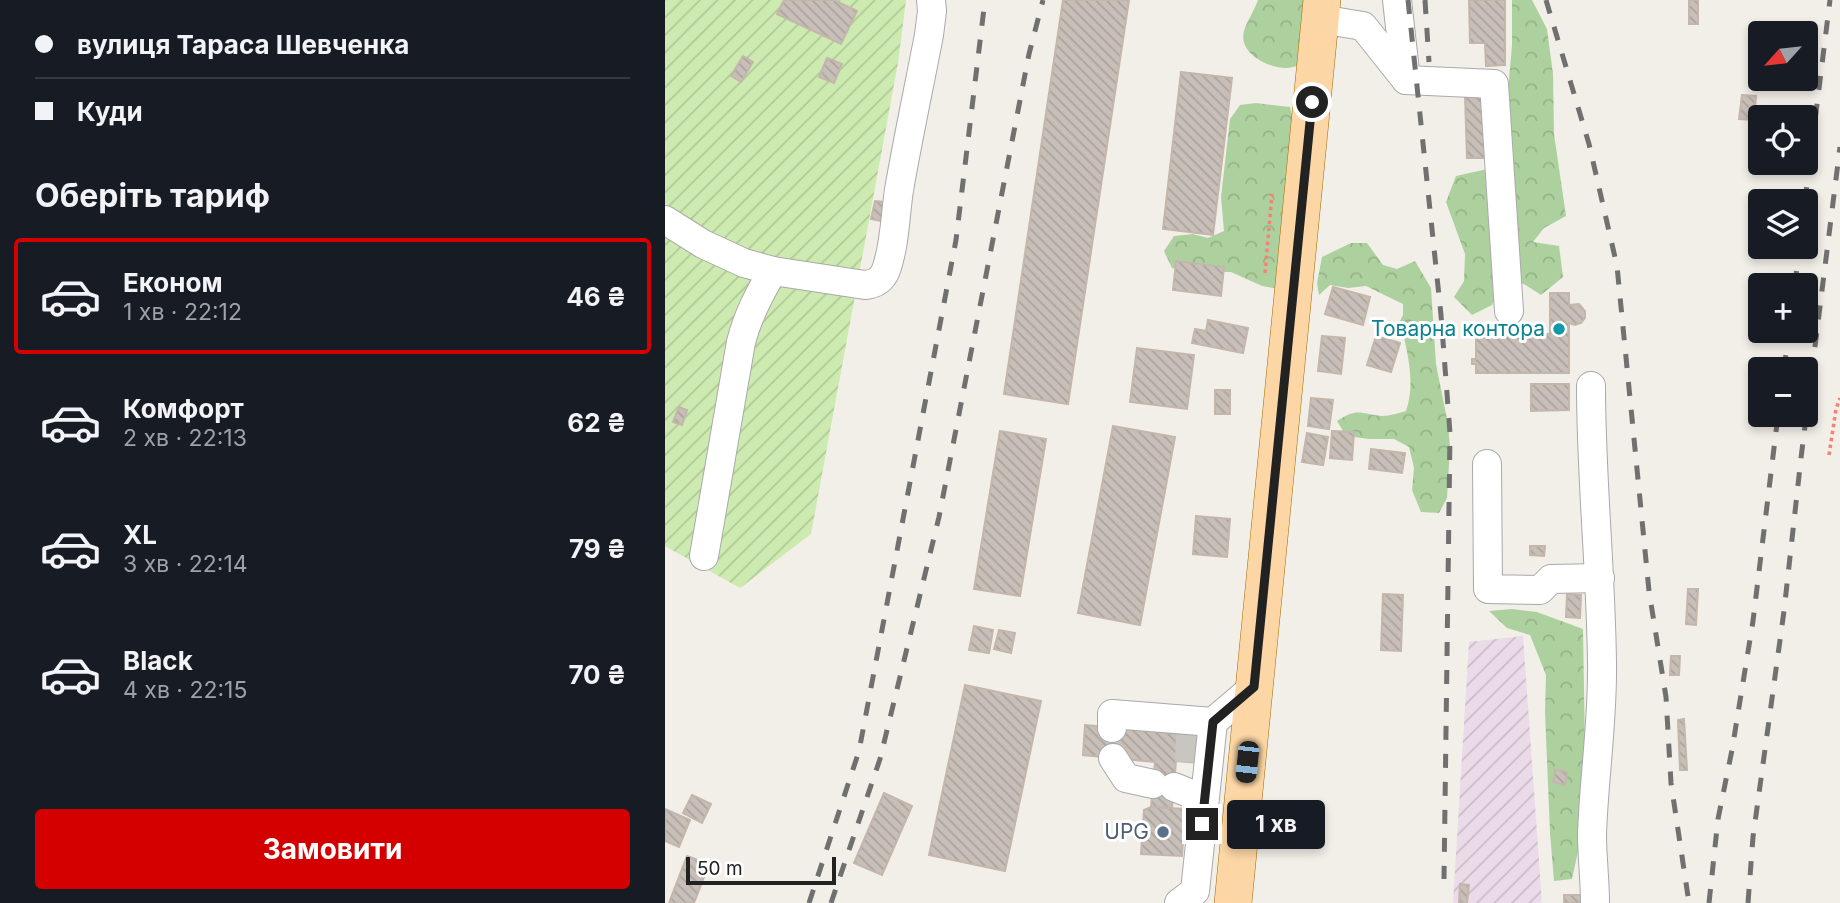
<!DOCTYPE html>
<html lang="uk">
<head>
<meta charset="utf-8">
<style>
  body { margin:0; font-family:Inter,sans-serif; background:#242831; color:#f1f3f6; height:100vh; display:flex; flex-direction:column; font-size:26px; white-space:nowrap }
  * { box-sizing:border-box; margin:0 }
  p { font-size:23px; color:#9ea1a6 }
  .icon { flex:none; width:38px; height:38px; fill:none; stroke:currentColor; stroke-width:2; stroke-linecap:round; stroke-linejoin:round }
  .map { position:relative; flex:1; overflow:hidden }
  .details { display:flex; flex-direction:column; background:#171b24; width:665px }
  .details>* { flex:none }
  .top-card { display:grid; align-content:center; height:154px; padding:0 35px; background:#171b24 }
  .needle { width:46px; rotate:243deg }
  .buttons { position:absolute; left:1083px; top:21px; display:grid; gap:14px }
  .buttons a { display:grid; place-items:center; width:70px; height:70px; border-radius:7px; background:#171b24; box-shadow:0 4px 10px #0003; font-size:35px }
  .scale { position:absolute; left:21px; bottom:18px; width:150px; box-sizing:border-box; padding-left:7px; border:4px solid #222; border-top:0; font-size:19px; line-height:24px; white-space:nowrap; color:#222; -webkit-text-stroke:5px #fff; paint-order:stroke }
  .end { position:absolute; width:32px; height:32px; margin:-16px; border:9px solid #222; background:#fff; box-shadow:0 0 0 4px #fff }
  .from { border-radius:50% }
  .bubble { position:absolute; height:49px; border-radius:7px; background:#171b24; box-shadow:0 4px 10px #0003; font-size:23px; font-weight:700; line-height:49px; text-align:center }
  .car { position:absolute; width:21px; height:42px; margin:-21px -10px; border-radius:9px; box-shadow:0 0 5px 2px #0007; background:linear-gradient(#222 24%,#8ab4d8 0 40%,#222 0 76%,#8ab4d8 0 86%,#222 0) }
  .top-card b { display:flex; align-items:center; gap:24px; height:66px; font-size:26px }
  .top-card b+b { border-top:2px solid #363941 }
  .top-card i { width:18px; height:18px; background:#f1f3f6 }
  ul { padding:0; list-style:none }
  li { display:flex; align-items:center; gap:21px; height:116px; margin:0 14px 10px; padding:0 21px; border:4px solid transparent; border-radius:7px }
  li div { flex:1 }
  li b { display:block; font-size:26px }
  li em { font-style:normal; font-weight:700 }
  li.active { border-color:#d40000 }
  li>.icon { width:63px; height:63px; stroke-width:1.5 }
  h2 { padding:0 35px; font-size:32px; line-height:84px }
  .button { display:flex; gap:14px; margin-top:auto; padding:14px 35px }
  .button a { flex:1; height:80px; border-radius:7px; background:#d40000; color:#fff; font-size:28px; font-weight:700; line-height:80px; text-align:center }
  main { display:flex; flex:1; min-height:0 }
  .map>svg:first-child { display:block }
</style>
</head>
<body>
<main>
<section class="details">
<div class="top-card">
<b><i class="from"></i>вулиця Тараса Шевченка</b>
<b><i></i>Куди</b>
</div>
<h2>Оберіть тариф</h2>
<ul>
<li class="active"><svg class="icon" aria-label="car" viewBox="0 0 24 24"><path d="M5 17H2v-5l4-1 3-4h7l3 4 3 1v5h-3M9 17h6M6 11h13"/><circle cx="7" cy="17" r="2"/><circle cx="17" cy="17" r="2"/></svg><div><b>Економ</b><p>1 хв · 22:12</p></div><em>46 ₴</em></li>
<li><svg class="icon" aria-label="car" viewBox="0 0 24 24"><path d="M5 17H2v-5l4-1 3-4h7l3 4 3 1v5h-3M9 17h6M6 11h13"/><circle cx="7" cy="17" r="2"/><circle cx="17" cy="17" r="2"/></svg><div><b>Комфорт</b><p>2 хв · 22:13</p></div><em>62 ₴</em></li>
<li><svg class="icon" aria-label="car" viewBox="0 0 24 24"><path d="M5 17H2v-5l4-1 3-4h7l3 4 3 1v5h-3M9 17h6M6 11h13"/><circle cx="7" cy="17" r="2"/><circle cx="17" cy="17" r="2"/></svg><div><b>XL</b><p>3 хв · 22:14</p></div><em>79 ₴</em></li>
<li><svg class="icon" aria-label="car" viewBox="0 0 24 24"><path d="M5 17H2v-5l4-1 3-4h7l3 4 3 1v5h-3M9 17h6M6 11h13"/><circle cx="7" cy="17" r="2"/><circle cx="17" cy="17" r="2"/></svg><div><b>Black</b><p>4 хв · 22:15</p></div><em>70 ₴</em></li>
</ul>
<div class="button"><a>Замовити</a></div>
</section>
<div class="map">
<svg width="1175" height="903" viewBox="0 0 1175 903">
  <defs>
    <pattern id="industrial-furrows" width="10" height="10" patternUnits="userSpaceOnUse" patternTransform="scale(1.75)"><rect width="10" height="10" fill="#ebdbe8"/><path d="M-1 1l2-2M0 10L10 0M9 11l2-2" fill="none" stroke="#c9bcc7"/></pattern>
    <pattern id="forest-crowns" width="20" height="18" patternUnits="userSpaceOnUse" patternTransform="scale(1.75)"><rect width="20" height="18" fill="#add19e"/><path d="M2 6a3 3 0 1 1 6 0M12 15a3 3 0 1 1 6 0" fill="none" stroke="#95b388"/></pattern>
    <pattern id="garden-furrows" width="10" height="10" patternUnits="userSpaceOnUse" patternTransform="scale(1.75)"><rect width="10" height="10" fill="#cdebb0"/><path d="M-1 1l2-2M0 10L10 0M9 11l2-2" fill="none" stroke="#b0c997"/></pattern>
    <pattern id="building-back-hatch" width="6" height="6" patternUnits="userSpaceOnUse" patternTransform="scale(1.75)"><rect width="6" height="6" fill="#c7bfb8"/><path d="M-1 5l2 2M0 0l6 6M5-1l2 2" fill="none" stroke="#aba49e"/></pattern>
  </defs>
  <rect width="100%" height="100%" fill="#f2efe9"/>
  <path fill="url(#industrial-furrows)" d="M858 636 877 903H788L804 642Z"/>
  <g fill="url(#forest-crowns)">
    <path d="M593 0H649L637 64C632 66 626 68 621 68 602 68 573 53 579 31 582 21 589 11 593 0Z"/>
    <path d="M847 0H867L882 29 888 74 889 134 901 216 879 228 868 242 894 246 898 277 876 295 851 279 838 280 827 305 807 315 789 297 799 281 800 254 781 202 791 176 827 168 838 140 845 107 843 91 847 45Z"/>
    <path d="M591 103 625 107 629 123 614 289 597 286 566 272H526L507 268 499 251 509 236 528 234 543 238 559 231 556 197 565 119 575 105Z"/>
    <path d="M686 243H702L718 265 732 269 750 261 766 288 771 364 783 424 785 448 782 498 774 513 756 512 747 490 749 468 744 447 729 439H704L681 436 672 421C693 407 695 414 717 416 725 416 733 413 741 411 751 382 742 350 735 321L738 315V304L701 286 683 288 665 285 654 295 652 283 657 257Z"/>
    <path d="M847 609 872 612 918 629 920 748 915 842 907 879 889 881 885 833 880 712 881 675 865 635 842 628 824 611Z"/>
  </g>
  <path fill="url(#garden-furrows)" d="M0 0H241L233 63 146 534 75 588 0 546Z"/>
  <g fill="url(#building-back-hatch)" stroke="#c4b6ab" stroke-width="2">
    <path d="M119 0H169L192 11 176 44 112 14Z"/>
    <path d="M398 0H464L403 404 339 394Z"/>
    <path d="M804 0H840V65L821 66 820 43H805Z"/>
    <rect x="1024" y="0" width="9" height="24"/>
    <path d="M78 56 88 62 76 82 66 76Z"/>
    <path d="M162 58 177 64 169 83 154 77Z"/>
    <path d="M516 72 567 78 548 235 498 229Z"/>
    <path d="M818 95 820 158H802L800 96Z"/>
    <path d="M1077 95 1091 96 1089 120 1074 119Z"/>
    <path d="M210 201 219 202 216 221 206 219Z"/>
    <path d="M511 261 559 267 556 296 508 290Z"/>
    <path d="M668 287 705 297 698 325 660 314Z"/>
    <path d="M885 293H904V305L914 304 920 311V318L916 323 910 325 904 323V373H811V364H807V359H811V334H885Z"/>
    <path d="M543 320 583 328 578 353 527 343 530 329 541 331Z"/>
    <path d="M657 336 680 338 676 374 653 371Z"/>
    <path d="M711 336 735 343 726 372 702 365Z"/>
    <path d="M472 348 529 355 522 409 465 402Z"/>
    <path d="M866 384H904V410L866 411Z"/>
    <rect x="550" y="390" width="15" height="24"/>
    <path d="M646 398 668 400 664 429 643 426Z"/>
    <path d="M14 407 22 410 17 425 8 422Z"/>
    <path d="M448 426 510 437 475 625 413 613Z"/>
    <path d="M335 431 381 439 355 596 309 589Z"/>
    <path d="M667 431 689 432 687 460 665 458Z"/>
    <path d="M642 433 663 437 658 465 637 462Z"/>
    <path d="M706 449 740 453 737 473 704 469Z"/>
    <path d="M531 516 565 519 562 557 528 554Z"/>
    <path d="M865 546H880L879 556 865 555Z"/>
    <path d="M1023 589H1033L1031 625 1021 624Z"/>
    <path d="M718 594 738 595 736 651 716 650Z"/>
    <path d="M902 594 916 595 915 618 901 617Z"/>
    <path d="M309 626 328 630 324 653 304 650Z"/>
    <path d="M334 630 350 633 346 653 329 649Z"/>
    <path d="M1006 656H1015L1014 675H1005Z"/>
    <path d="M300 685 376 701 340 871 264 855Z"/>
    <path d="M1019 719 1022 770H1015L1013 720Z"/>
    <path d="M420 725 537 736 534 763 511 761 507 808 486 807 490 762 418 755Z"/>
    <path d="M890 770 902 772 900 785 888 782Z"/>
    <path d="M219 793 247 806 217 875 189 863Z"/>
    <path d="M27 795 46 804 37 823 18 813Z"/>
    <path d="M486 807 520 809 517 856 476 854 479 810Z"/>
    <path d="M0 809 25 820 14 847 0 841Z"/>
    <path d="M22 856 44 864 29 903H4Z"/>
    <path d="M795 884 804 885 802 903H794Z"/>
    <rect x="899" y="895" width="19" height="8"/>
  </g>
  <g fill="none" stroke-linecap="round" stroke-linejoin="round">
    <path stroke="#c8c6c1" stroke-width="28" stroke-dasharray="28 14" stroke-linecap="butt" d="M524 762 525 735"/>
    <defs>
      <g id="minor">
        <path d="M732 0 741 80"/>
        <path d="M655 19 698 26 741 80 829 84 844 311"/>
        <path d="M0 220 38 244 79 263 108 271 200 285C210 284 217 280 221 270 230 245 230 216 234 190 243 138 254 87 264 35L267 11 266 0"/>
        <path d="M926 386C926 479 936 571 937 663 938 720 929 777 927 834 927 857 930 880 930 903"/>
        <path d="M822 464 823 589 875 590 886 579 935 578"/>
        <path d="M39 556 76 342C83 315 94 294 108 271"/>
        <path d="M447 728V714L548 722"/>
        <path d="M448 758 461 778 488 784"/>
        <path d="M509 787 539 799"/>
        <path d="M514 903 530 891 548 722 589 687"/>
      </g>
      <path id="major" d="M568 903 657 0"/>
    </defs>
    <use href="#minor" stroke="#a9a9a9" stroke-width="30"/>
    <use href="#major" stroke="#a06b00" stroke-width="38"/>
    <g stroke="#fa8072" stroke-width="3.5" stroke-dasharray="3.5 3.5" stroke-linecap="butt">
      <path d="M600 273 607 194"/>
      <path d="M1164 455 1171 409 1175 398"/>
    </g>
    <use href="#minor" stroke="#fff" stroke-width="28"/>
    <use href="#major" stroke="#fcd6a4" stroke-width="37"/>
    <g stroke="#707070" stroke-width="5" stroke-dasharray="14 14" stroke-linecap="butt">
      <path d="M743 0 776 315 785 433 779 879"/>
      <path d="M760 0 764 62"/>
      <path d="M881 0 924 144 952 266 984 591 1001 697 1006 783 1024 903"/>
      <path d="M1140 201 1165 0"/>
      <path d="M1130 285 1134 247"/>
      <path d="M1119 369 1124 331"/>
      <path d="M144 903 194 751 291 240 320 0"/>
      <path d="M166 903 215 759 274 517 364 54 378 0"/>
      <path d="M1044 903 1053 819 1067 750 1088 621 1113 415"/>
      <path d="M1083 903 1088 837 1119 611 1136 458 1175 147"/>
    </g>
  </g>
  <g fill="none" stroke-linecap="round" stroke-linejoin="round">
    <path stroke="#222" stroke-width="9" d="M537 824 548 722 589 687 647 102"/>
  </g>
  <circle fill="#0f9aa8" stroke="#fff" stroke-width="2.5" cx="894" cy="329" r="7"/>
  <circle fill="#5c6f8a" stroke="#fff" stroke-width="2.5" cx="498" cy="832" r="7"/>
  <g text-anchor="middle" stroke-width="6" stroke-linejoin="round" paint-order="stroke">
    <g font-size="21" fill="#0d838f" stroke="#fff" text-anchor="end">
      <text x="880" y="336">Товарна контора</text>
    </g>
    <g font-size="21" fill="#4e5e75" stroke="#fff" text-anchor="end">
      <text x="484" y="839">UPG</text>
    </g>
  </g>
</svg>
<div class="buttons">
<a><svg class="needle" viewBox="-14 -14 28 28"><path d="M0-13l5 13h-10z" fill="#e53935"/><path d="M0 13l5-13h-10z" fill="#9ea1a6"/></svg></a>
<a><svg class="icon" aria-label="locate" viewBox="0 0 24 24"><circle cx="12" cy="12" r="6"/><path d="M12 2v4M12 18v4M2 12h4M18 12h4"/></svg></a>
<a><svg class="icon" aria-label="layers" viewBox="0 0 24 24"><path d="M12 4l9 5-9 5-9-5zM3 14l9 5 9-5"/></svg></a>
<a>+</a>
<a>−</a>
</div>
<div class="scale">50 m</div>
<i class="end from" style="left:647px;top:102px"></i>
<i class="end" style="left:537px;top:824px"></i>
<div class="bubble" style="left:562px;top:800px;width:98px">1 хв</div>
<i class="car" style="left:582px;top:762px;rotate:186deg"></i>
</div>
</main>
</body>
</html>
